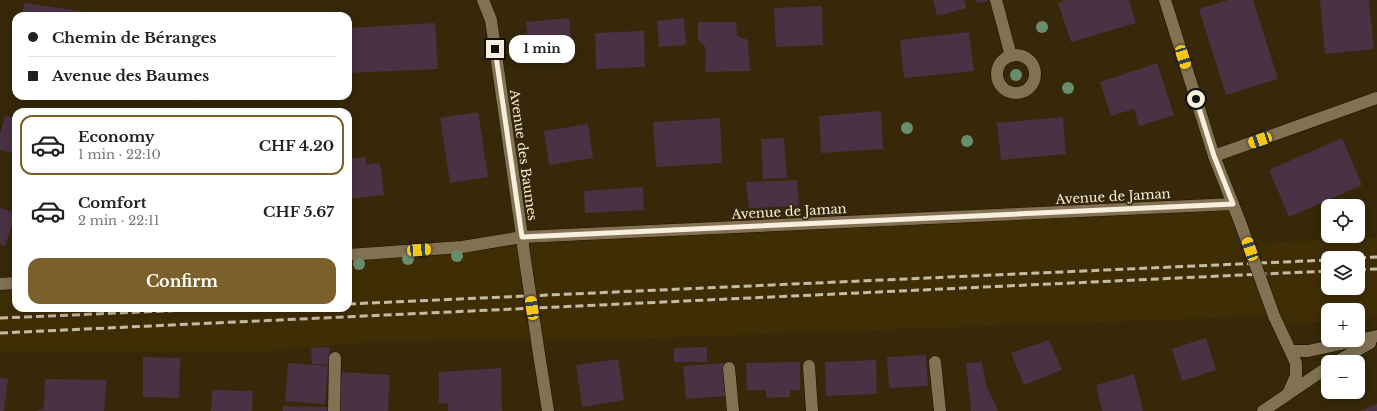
<!DOCTYPE html>
<html lang="en">
<head>
<meta charset="utf-8">
<style>
  body { margin:0; font-family:"Libre Baskerville",serif; background:#f6f6f6; color:#222; height:100vh; display:flex; flex-direction:column; font-size:15px; white-space:nowrap }
  * { box-sizing:border-box; margin:0 }
  p { font-size:13px; color:#767676 }
  .icon { flex:none; width:22px; height:22px; fill:none; stroke:currentColor; stroke-width:2; stroke-linecap:round; stroke-linejoin:round }
  .map { position:relative; flex:1; overflow:hidden }
  .details { position:absolute; left:12px; top:108px; width:340px; height:204px; display:flex; flex-direction:column; background:#fff; border-radius:12px; box-shadow:0 2px 10px #0003 }
  .details>* { flex:none }
  .guide { position:absolute; left:12px; top:12px; width:340px; height:88px; border-radius:12px; box-shadow:0 2px 10px #0003; display:grid; align-content:center; height:88px; padding:0 16px; background:#fff }
  .controls { position:absolute; left:1321px; top:199px; display:grid; gap:8px }
  .controls a { display:grid; place-items:center; width:44px; height:44px; border-radius:8px; background:#fff; box-shadow:0 2px 10px #0003; font-size:20px }
  .end { position:absolute; width:18px; height:18px; margin:-9px; border:5px solid #f7eedd; background:#111; box-shadow:0 0 0 2px #111 }
  .from { border-radius:50% }
  .bubble { position:absolute; height:28px; border-radius:12px; background:#fff; box-shadow:0 2px 10px #0003; font-size:13px; font-weight:800; line-height:28px; text-align:center }
  .car { position:absolute; width:12px; height:24px; margin:-12px -6px; border-radius:5px; box-shadow:0 0 3px 1px #0007; background:linear-gradient(#f5c518 24%,#345 0 40%,#f5c518 0 76%,#345 0 86%,#f5c518 0) }
  .guide b { display:flex; align-items:center; gap:14px; height:38px; font-size:15px }
  .guide b+b { border-top:1px solid #e0e0e0 }
  .guide i { width:10px; height:10px; background:#222 }
  ul { padding:7px 0 0; list-style:none }
  li { display:flex; align-items:center; gap:12px; height:60px; margin:0 8px 6px; padding:0 8px; border:2px solid transparent; border-radius:12px }
  li div { flex:1 }
  li b { display:block; font-size:15px }
  li em { font-style:normal; font-weight:800 }
  li.selected { border-color:#7b602b }
  li>.icon { width:36px; height:36px; stroke-width:1.5 }
  .action { display:flex; gap:8px; margin-top:auto; padding:8px 16px }
  .action a { flex:1; height:46px; border-radius:12px; background:#7b602b; color:#fff; font-size:16px; font-weight:800; line-height:46px; text-align:center }
  .map>svg:first-child { display:block }
</style>
</head>
<body>
<div class="map">
<svg width="1377" height="411" viewBox="0 0 1377 411">
  <rect width="100%" height="100%" fill="#362809"/>
  <path fill="#3f2e05" fill-rule="evenodd" d="M1233 204 1240 222 1260 243 1377 238V317L1358 319V310H1328V321L1278 326 1273 316 600 340 369 342 271 351H0V284L16 283V308H348V255L510 239ZM1328 258H1358V288H1328Z"/>
  <g fill="#4b3144">
    <path d="M933 0H964L966 8 937 16Z"/>
    <path d="M976 0H988V1L977 3Z"/>
    <path d="M1066 0H1129L1136 23 1071 42 1058 3Z"/>
    <path d="M1228 0H1253L1278 79 1226 95 1199 9Z"/>
    <path d="M1320 0H1369L1374 49 1325 54Z"/>
    <path d="M24 3 108 15V16H22Z"/>
    <path d="M822 6 823 45 776 47 774 8Z"/>
    <path d="M569 18 573 58 530 62 526 22Z"/>
    <path d="M684 18 686 45 659 47 657 21Z"/>
    <path d="M698 22H736L737 36 748 40 750 71 705 72 706 48 698 40Z"/>
    <path d="M435 23 438 69 348 73V28Z"/>
    <path d="M644 31 645 67 596 69 595 33Z"/>
    <path d="M969 32 974 71 904 78 900 40Z"/>
    <path d="M1157 63 1174 115 1139 126 1134 109 1111 116 1100 82Z"/>
    <path d="M156 96H196L195 101Z"/>
    <path d="M881 111 883 149 821 153 819 116Z"/>
    <path d="M478 112 488 177 450 183 440 118Z"/>
    <path d="M5 116 16 119V154L0 150V135Z"/>
    <path d="M1063 117 1066 154 1001 160 997 123Z"/>
    <path d="M720 118 722 163 656 167 653 122Z"/>
    <path d="M588 124 593 158 549 165 544 131Z"/>
    <path d="M784 138 787 178 763 179 761 139Z"/>
    <path d="M1342 138 1362 185 1289 217 1269 170Z"/>
    <path d="M365 157 367 165 380 163 384 195 348 199V159Z"/>
    <path d="M797 180 799 206 749 208 746 182Z"/>
    <path d="M643 187 644 210 585 213 584 191Z"/>
    <path d="M0 208 16 213 5 246 0 244Z"/>
    <path d="M1206 338 1216 370 1182 381 1172 349Z"/>
    <path d="M1049 340 1062 370 1024 385 1011 353Z"/>
    <path d="M330 347 329 365 312 364 311 348Z"/>
    <path d="M707 347V362H674V348Z"/>
    <path d="M926 355 928 386 889 388 887 357Z"/>
    <path d="M143 357 180 358 179 398 143 397Z"/>
    <path d="M618 359 624 400 582 407 576 365Z"/>
    <path d="M876 360 877 394 826 396 825 362Z"/>
    <path d="M800 362V390H790V397L766 398V390H747L746 363Z"/>
    <path d="M982 362 986 385 998 411H971L966 363Z"/>
    <path d="M288 363 328 366 325 404 285 401Z"/>
    <path d="M724 363 726 396 686 399 683 366Z"/>
    <path d="M501 368 502 411H448V404L439 403V372Z"/>
    <path d="M342 372 390 375 388 411H339Z"/>
    <path d="M1134 374 1143 411H1102L1096 385Z"/>
    <path d="M0 378 8 379 4 411H0Z"/>
    <path d="M45 379 107 380 104 411H35L44 408Z"/>
    <path d="M212 390 253 391 252 411H211Z"/>
    <path d="M1377 404V411H1360Z"/>
    <path d="M283 406 328 407V411H283Z"/>
  </g>
  <g fill="none" stroke-linecap="round" stroke-linejoin="round">
    <defs>
      <g id="service">
        <path d="M996 0 1011 56"/>
        <circle cx="1016" cy="74" r="19"/>
        <path d="M935 362 940 411"/>
        <path d="M809 366 812 411"/>
        <path d="M729 368 733 411"/>
        <path d="M334 411 335 358"/>
      </g>
      <g id="minor">
        <path d="M483 0 491 20 523 243"/>
        <path d="M1165 0 1214 156 1240 222"/>
        <path d="M1214 156 1377 98"/>
        <path d="M348 255 462 247 522 237 1233 204"/>
        <path d="M0 284 16 283"/>
        <path d="M1274 316 1296 363V376L1289 392"/>
        <path d="M1291 351H1308L1377 336"/>
        <path d="M539 354 548 411"/>
        <path d="M1336 362 1370 343"/>
        <path d="M1263 411 1328 367"/>
      </g>
    </defs>
    <use href="#service" stroke="#1b1100" stroke-width="13"/>
    <use href="#minor" stroke="#1b1100" stroke-width="13"/>
    <use href="#service" stroke="#827253" stroke-width="12"/>
    <use href="#minor" stroke="#827253" stroke-width="12"/>
    <g stroke="#c5bba6" stroke-width="3" stroke-dasharray="8 4" stroke-linecap="butt">
      <path d="M1358 258 1377 257"/>
      <path d="M1358 270 1377 269"/>
      <path d="M348 304 1328 260"/>
      <path d="M0 318 237 308"/>
      <path d="M0 333 1328 271"/>
    </g>
    <defs>
      <g id="minor-bridge">
        <path d="M1240 222 1274 316"/>
        <path d="M523 246 539 354"/>
      </g>
    </defs>
    <use href="#minor-bridge" stroke="#1b1100" stroke-width="13" stroke-linecap="butt"/>
    <use href="#minor-bridge" stroke="#827253" stroke-width="12"/>
  </g>
  <g fill="#698e6d">
    <circle cx="1042" cy="27" r="6"/>
    <circle cx="1016" cy="75" r="6"/>
    <circle cx="1068" cy="88" r="6"/>
    <circle cx="907" cy="128" r="6"/>
    <circle cx="967" cy="141" r="6"/>
    <circle cx="457" cy="256" r="6"/>
    <circle cx="408" cy="259" r="6"/>
    <circle cx="359" cy="264" r="6"/>
  </g>
  <g fill="none" stroke-linecap="round" stroke-linejoin="round">
    <path stroke="#f7eedd" stroke-width="5" d="M495 49 522 237 1233 204 1214 156 1196 99"/>
  </g>
  <g text-anchor="middle" stroke-width="3.5" stroke-linejoin="round" paint-order="stroke">
    <g font-size="13" fill="#f7eedd" stroke="#362809">
      <text transform="translate(524 155) rotate(82)" y="5">Avenue des Baumes</text>
      <text transform="translate(1113 196) rotate(-3)" y="5">Avenue de Jaman</text>
      <text transform="translate(789 211) rotate(-3)" y="5">Avenue de Jaman</text>
    </g>
  </g>
</svg>
<div class="controls">
<a><svg class="icon" aria-label="locate" viewBox="0 0 24 24"><circle cx="12" cy="12" r="6"/><path d="M12 2v4M12 18v4M2 12h4M18 12h4"/></svg></a>
<a><svg class="icon" aria-label="layers" viewBox="0 0 24 24"><path d="M12 4l9 5-9 5-9-5zM3 14l9 5 9-5"/></svg></a>
<a>+</a>
<a>−</a>
</div>
<i class="end from" style="left:1196px;top:99px"></i>
<i class="end" style="left:495px;top:49px"></i>
<div class="bubble" style="left:509px;top:35px;width:66px">1 min</div>
<i class="car" style="left:1183px;top:57px;rotate:163deg"></i>
<i class="car" style="left:1260px;top:140px;rotate:251deg"></i>
<i class="car" style="left:1250px;top:249px;rotate:341deg"></i>
<i class="car" style="left:419px;top:250px;rotate:86deg"></i>
<i class="car" style="left:532px;top:308px;rotate:352deg"></i>
<div class="guide">
<b><i class="from"></i>Chemin de Béranges</b>
<b><i></i>Avenue des Baumes</b>
</div>
<section class="details">
<ul>
<li class="selected"><svg class="icon" aria-label="car" viewBox="0 0 24 24"><path d="M5 17H2v-5l4-1 3-4h7l3 4 3 1v5h-3M9 17h6M6 11h13"/><circle cx="7" cy="17" r="2"/><circle cx="17" cy="17" r="2"/></svg><div><b>Economy</b><p>1 min · 22:10</p></div><em>CHF 4.20</em></li>
<li><svg class="icon" aria-label="car" viewBox="0 0 24 24"><path d="M5 17H2v-5l4-1 3-4h7l3 4 3 1v5h-3M9 17h6M6 11h13"/><circle cx="7" cy="17" r="2"/><circle cx="17" cy="17" r="2"/></svg><div><b>Comfort</b><p>2 min · 22:11</p></div><em>CHF 5.67</em></li>
</ul>
<div class="action"><a>Confirm</a></div>
</section>
</div>
</body>
</html>
